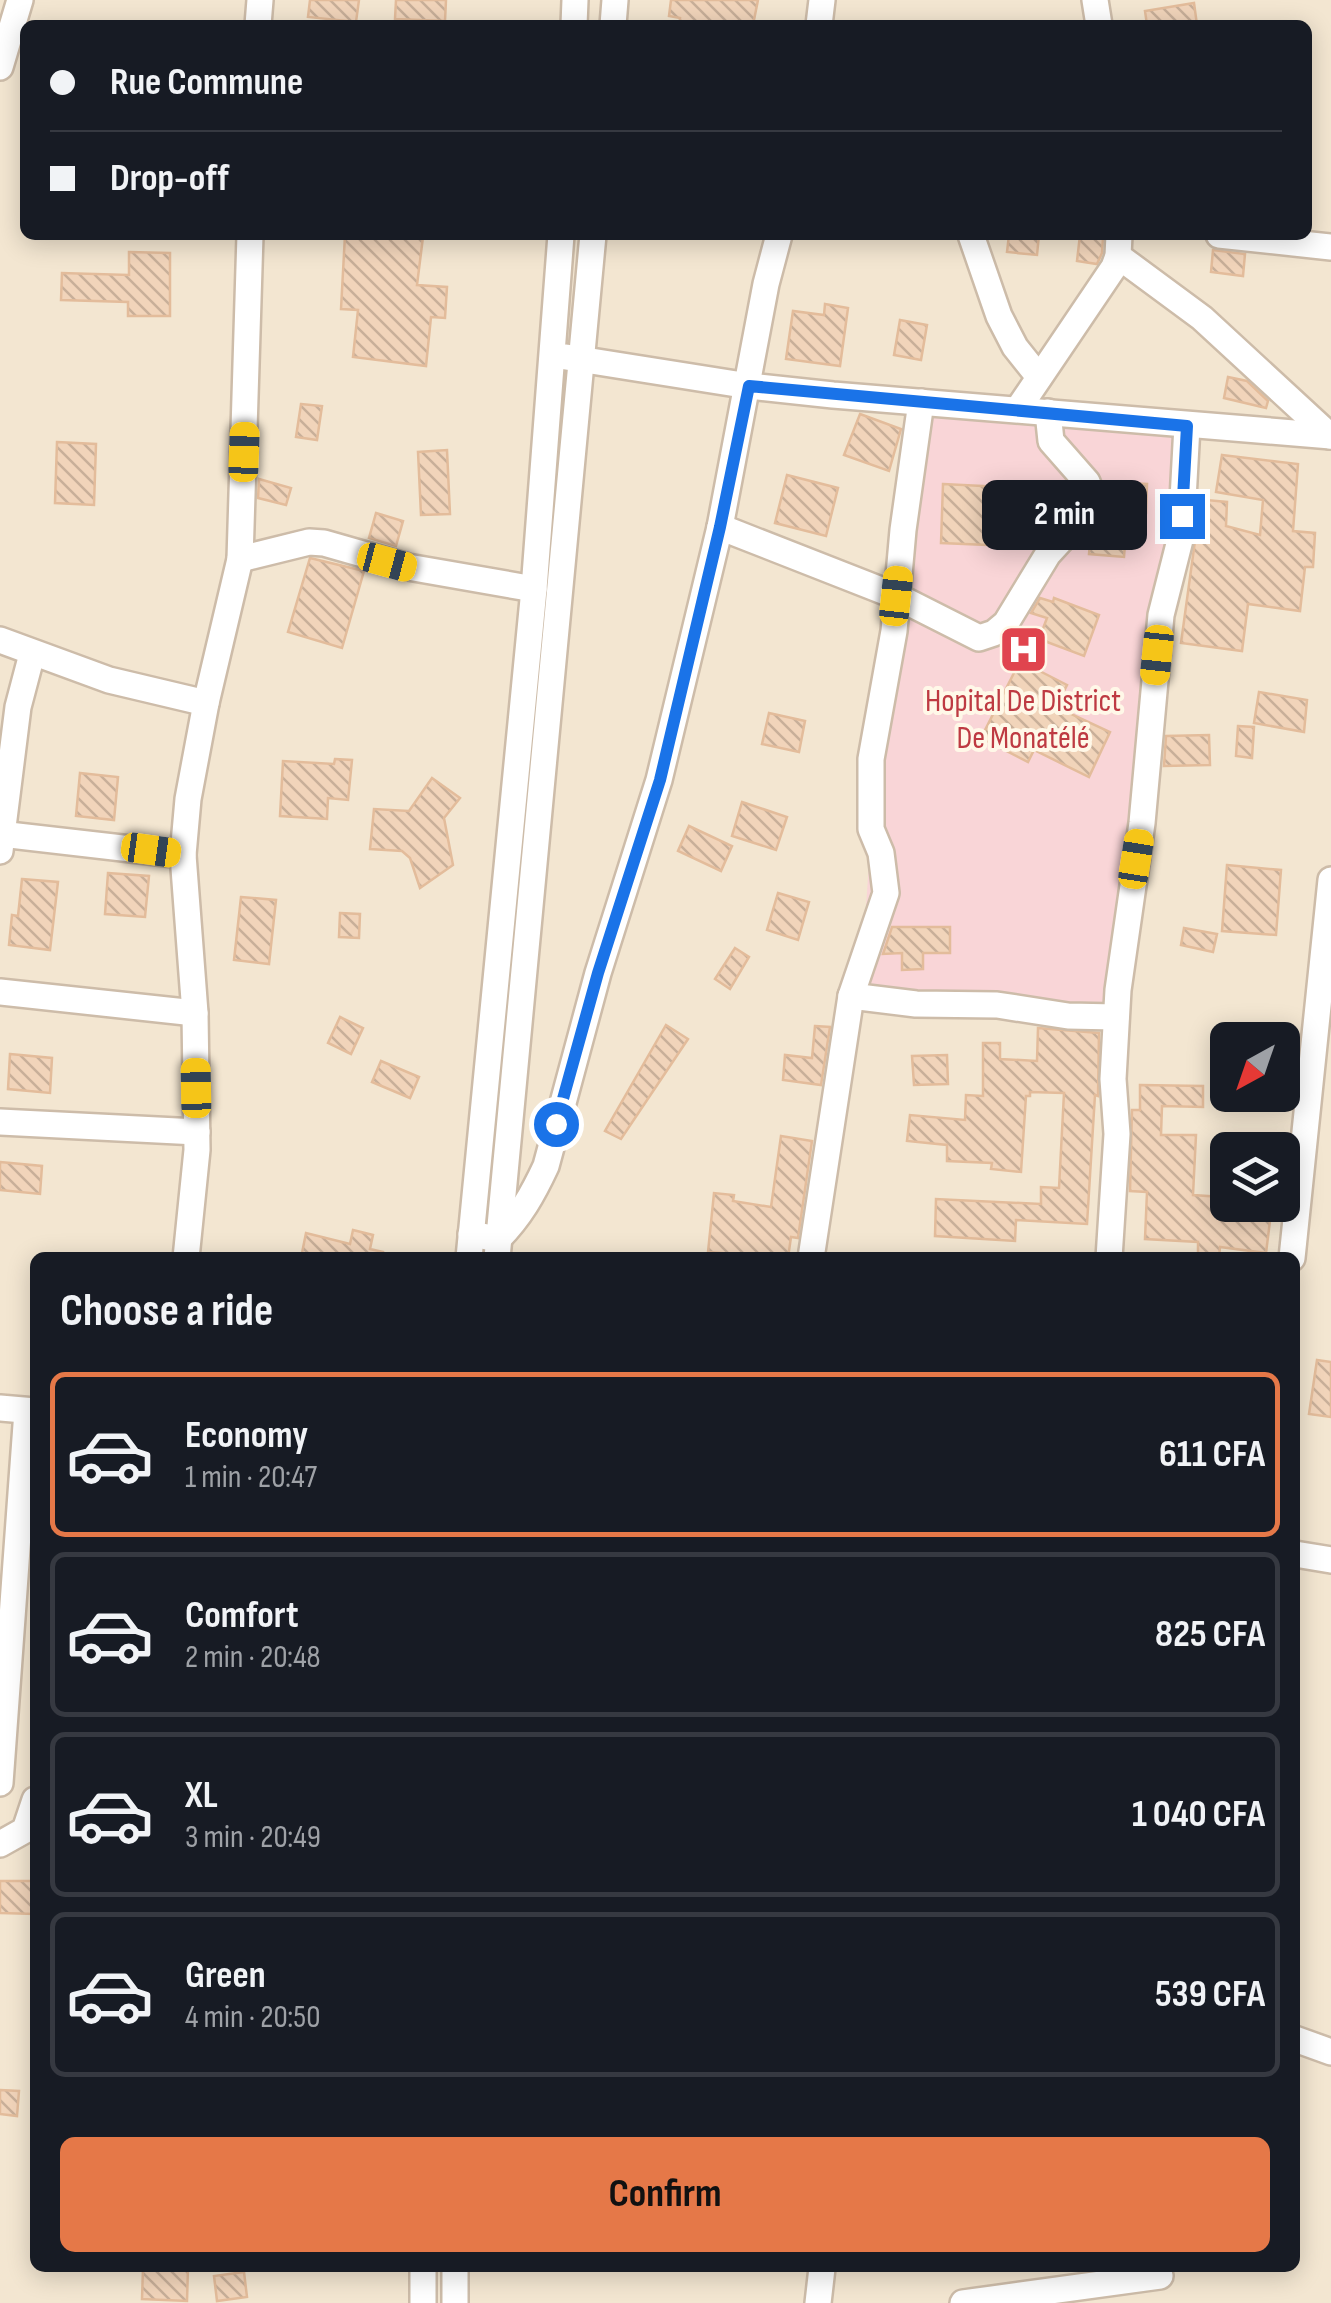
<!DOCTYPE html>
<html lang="en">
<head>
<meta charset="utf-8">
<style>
  body { margin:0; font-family:"Sofia Sans Condensed",sans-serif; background:#242831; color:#f1f3f6; height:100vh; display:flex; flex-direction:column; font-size:38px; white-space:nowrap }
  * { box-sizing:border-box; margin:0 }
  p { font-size:32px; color:#9ea1a6 }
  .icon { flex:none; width:55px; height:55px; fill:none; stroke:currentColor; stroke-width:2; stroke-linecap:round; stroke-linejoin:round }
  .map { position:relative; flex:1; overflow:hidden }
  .side { position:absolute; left:30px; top:1252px; width:1270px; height:1020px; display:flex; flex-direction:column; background:#171b24; border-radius:15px; box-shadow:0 5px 25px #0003 }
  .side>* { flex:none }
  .top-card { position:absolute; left:20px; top:20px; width:1292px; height:220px; border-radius:15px; box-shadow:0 5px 25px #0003; display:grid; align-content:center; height:220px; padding:0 30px; background:#171b24 }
  .needle { width:65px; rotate:220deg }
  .fabs { position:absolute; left:1210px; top:1022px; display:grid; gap:20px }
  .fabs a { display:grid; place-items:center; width:90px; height:90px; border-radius:15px; background:#171b24; box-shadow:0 5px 25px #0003; font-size:50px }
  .end { position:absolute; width:45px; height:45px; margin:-22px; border:12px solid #1a73e8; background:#fff; box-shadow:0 0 0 5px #fff }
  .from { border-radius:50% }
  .bubble { position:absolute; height:70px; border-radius:15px; background:#171b24; box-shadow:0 5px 25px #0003; font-size:32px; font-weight:700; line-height:70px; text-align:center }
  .car { position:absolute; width:30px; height:60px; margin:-30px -15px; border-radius:12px; box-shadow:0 0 8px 2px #0007; background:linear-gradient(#f5c518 24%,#345 0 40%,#f5c518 0 76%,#345 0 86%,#f5c518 0) }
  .top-card b { display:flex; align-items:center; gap:35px; height:95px; font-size:38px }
  .top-card b+b { border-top:2px solid #363941 }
  .top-card i { width:25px; height:25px; background:#f1f3f6 }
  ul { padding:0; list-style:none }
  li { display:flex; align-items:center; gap:30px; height:165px; margin:0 20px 15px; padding:0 10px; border:5px solid #363941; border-radius:15px }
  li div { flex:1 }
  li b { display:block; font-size:38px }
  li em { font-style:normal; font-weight:700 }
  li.active { border-color:#e57848 }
  li>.icon { width:90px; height:90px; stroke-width:1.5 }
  h2 { padding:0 30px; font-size:45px; line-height:120px }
  .cta { display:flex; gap:20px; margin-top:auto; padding:20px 30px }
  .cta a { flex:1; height:115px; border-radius:15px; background:#e57848; color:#111; font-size:40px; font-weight:700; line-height:115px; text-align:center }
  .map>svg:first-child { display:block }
</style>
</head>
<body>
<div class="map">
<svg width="1331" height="2303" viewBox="0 0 1331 2303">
  <defs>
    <pattern id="building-back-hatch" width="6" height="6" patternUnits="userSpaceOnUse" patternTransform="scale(2.5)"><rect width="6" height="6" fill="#f1d4ba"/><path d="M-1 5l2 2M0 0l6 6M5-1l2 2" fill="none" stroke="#c8af99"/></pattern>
  </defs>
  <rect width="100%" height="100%" fill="#fcf4e2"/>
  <path fill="#f3e6d1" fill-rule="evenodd" d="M0 0H1331V2303H0ZM25 25H1308V235H25ZM1228 1040H1282V1095H1228ZM1228 1150H1282V1205H1228ZM35 1258H1295V2268H35Z"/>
  <path fill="#f9d5d7" d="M916 415 1179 437 1111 1015 987 991 951 997 861 982 869 862Z"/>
  <g fill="url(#building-back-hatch)" stroke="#e3bc9b" stroke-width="2.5">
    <path d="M310 0H359L356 22 308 17Z"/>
    <path d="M396 0H446L445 21 395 19Z"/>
    <path d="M671 0H758L753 25H679L680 18 669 16Z"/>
    <path d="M1194 3 1197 25H1147L1145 11Z"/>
    <path d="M345 235 423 237 417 285 447 287 445 318 431 317 426 366 353 357 358 310 341 309Z"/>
    <path d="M1009 235H1039L1037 255 1007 252Z"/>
    <path d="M1080 235 1103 238 1102 253 1097 264 1077 261Z"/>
    <path d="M1213 250 1245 254 1243 276 1211 272Z"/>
    <path d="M129 252 170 253V316H128V302L61 300 62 273 129 275Z"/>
    <path d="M825 304 848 308 840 366 786 359 793 311 824 315Z"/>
    <path d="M900 320 927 325 921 360 894 355Z"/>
    <path d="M1228 377 1247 381 1268 401 1266 408 1224 398Z"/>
    <path d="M301 404 322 406 317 440 296 437Z"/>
    <path d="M860 414 901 429 889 471 844 455Z"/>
    <path d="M57 442 96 444 94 505 55 503Z"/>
    <path d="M447 450 450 514 421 515 418 452Z"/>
    <path d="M1222 455 1298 464 1293 531 1315 533 1313 567H1305L1300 611 1248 604 1242 651 1181 643 1198 519 1206 521 1207 500 1227 502 1226 526 1260 535 1263 500 1216 492Z"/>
    <path d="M787 475 838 488 826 536 775 523Z"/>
    <path d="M259 479 291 488 286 505 258 498Z"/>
    <path d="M1125 483 1147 484 1146 513 1124 512Z"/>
    <path d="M943 484 1044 489 1042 537 1033 547 941 543Z"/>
    <path d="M376 513 403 521 396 546 369 538Z"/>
    <path d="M1102 517 1127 519 1124 557 1089 554 1091 531 1102 522Z"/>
    <path d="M310 558 364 571 342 648 288 632Z"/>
    <path d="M1040 598 1053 602 1054 598 1099 615 1084 656 1039 639 1047 618 1031 613Z"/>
    <path d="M1020 661 1067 685 1056 707 1110 732 1089 777 1034 750 1028 762 981 738Z"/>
    <path d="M1259 692 1307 700 1304 732 1254 723Z"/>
    <path d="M769 713 805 721 799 752 762 744Z"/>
    <path d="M1238 726 1254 727 1252 758 1236 756Z"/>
    <path d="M1209 735 1210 765 1164 766 1166 736Z"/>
    <path d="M335 759 352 760 348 800 328 798 327 819 280 816 283 761 334 764Z"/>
    <path d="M80 773 118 777 114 820 76 816Z"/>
    <path d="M432 778 460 798 444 818 453 865 420 888 410 858 402 851 370 849 374 809 409 811Z"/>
    <path d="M742 802 787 817 776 850 732 836Z"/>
    <path d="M689 826 732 846 721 871 678 851Z"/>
    <path d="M1227 865 1281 870 1276 935 1222 931Z"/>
    <path d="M108 873 149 876 145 917 105 914Z"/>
    <path d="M22 879 58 882 50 950 9 945 12 915 18 916Z"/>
    <path d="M778 893 809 902 798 940 767 930Z"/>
    <path d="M241 897 276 900 269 964 234 960Z"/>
    <path d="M340 913 360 914 359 938 339 937Z"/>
    <path d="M892 927H950V953H923V969L902 970V953L883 954Z"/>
    <path d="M1184 928 1217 934 1213 952 1181 945Z"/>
    <path d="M735 948 749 957 730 989 715 979Z"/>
    <path d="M340 1017 363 1028 351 1054 328 1043Z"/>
    <path d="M666 1025 688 1039 621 1139 605 1131Z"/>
    <path d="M815 1026 830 1027 821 1085 783 1080 785 1055 812 1058Z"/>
    <path d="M1038 1028 1099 1033 1098 1096 1095 1095 1087 1224 1016 1220 1015 1241 935 1236 936 1199 1041 1204V1187L1059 1188 1064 1093 1030 1092V1096H1026L1021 1172 991 1169 992 1163 947 1161V1145L907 1141 910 1115 965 1120 966 1095 983 1096V1043H1000V1059L1037 1061Z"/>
    <path d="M10 1054 52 1058 50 1093 8 1089Z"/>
    <path d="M947 1055 948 1084 914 1085 912 1056Z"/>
    <path d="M381 1061 419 1077 410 1098 372 1082Z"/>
    <path d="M1140 1085 1203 1086V1107L1162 1106 1161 1135H1196L1193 1195 1222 1197V1205H1272L1266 1253 1220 1247 1219 1258H1198V1242L1145 1239 1147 1192 1130 1191 1132 1110H1140Z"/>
    <path d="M781 1136 812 1141 798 1238 791 1237 788 1258 708 1252 714 1193 734 1195 733 1201 771 1207Z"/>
    <path d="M0 1162 42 1166 40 1194 0 1190Z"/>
    <path d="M353 1230 373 1235 370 1249 383 1252 382 1258H301L306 1233 350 1244Z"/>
    <path d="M1317 1360 1331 1362V1417L1309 1414Z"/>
    <path d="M0 1881H35V1914L0 1913Z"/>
    <path d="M0 2090 19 2091 17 2116 0 2114Z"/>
    <path d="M143 2268H188L187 2301 142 2299Z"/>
    <path d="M244 2272 247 2297 217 2301 214 2276Z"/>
  </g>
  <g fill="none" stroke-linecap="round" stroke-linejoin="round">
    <defs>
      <g id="minor">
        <path d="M1095 0 1099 25"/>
        <path d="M258 25 260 0"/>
        <path d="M574 25 575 0"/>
        <path d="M613 25 615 0"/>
        <path d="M819 25 822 0"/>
        <path d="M0 67 20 0"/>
        <path d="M971 235 999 316 1015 347 1039 377"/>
        <path d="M1219 235 1331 247"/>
        <path d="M1118 256 1202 318 1330 436"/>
        <path d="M566 357 749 386 833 395 1331 436"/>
        <path d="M1018 409 1114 267 1118 256 1119 235"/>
        <path d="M720 527 896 596 979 638 994 633 1006 623 1048 554 1084 515 1089 505 1091 492 1087 482 1051 441 1048 412"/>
        <path d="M240 559 309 542 324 543 408 567 534 589"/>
        <path d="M0 640 109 680 206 703"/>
        <path d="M0 834 183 855"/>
        <path d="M0 851 18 707 32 654"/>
        <path d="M0 992 195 1013"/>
        <path d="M851 996 916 1004 997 1005 1068 1016 1116 1017"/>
        <path d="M0 1122 197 1132"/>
        <path d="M471 1234 498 1239C520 1217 533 1194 546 1166L598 973 659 780 720 527 766 284 779 235"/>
        <path d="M186 1258 197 1150 195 1013 183 855 188 799 206 703 240 559 250 235"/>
        <path d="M469 1258 534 589 561 235"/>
        <path d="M497 1258 593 235"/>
        <path d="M811 1258 851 996 886 893 881 853 871 829V759L894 631 903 530 921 402"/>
        <path d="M1109 1258 1117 1134 1113 1079 1118 990 1142 823 1161 615 1181 536 1187 426"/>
        <path d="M1292 1258 1331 880"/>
        <path d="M0 1408 35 1411"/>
        <path d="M1295 1554 1331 1560"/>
        <path d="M0 1783 27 1411"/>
        <path d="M0 1844 25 1830 35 1800"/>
        <path d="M1295 2039 1331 2052"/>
        <path d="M423 2303V2268"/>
        <path d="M455 2303V2268"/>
        <path d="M818 2303 822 2268"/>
        <path d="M963 2303 1160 2276"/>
      </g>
    </defs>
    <use href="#minor" stroke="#cdbca9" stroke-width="30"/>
    <use href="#minor" stroke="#fff" stroke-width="25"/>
  </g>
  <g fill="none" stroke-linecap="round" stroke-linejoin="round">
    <path stroke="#1a73e8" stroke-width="12" d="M556 1124 598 973 660 780 720 527 749 386 1187 426 1182 516"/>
  </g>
  <defs>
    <symbol id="hospital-square" viewBox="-11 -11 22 22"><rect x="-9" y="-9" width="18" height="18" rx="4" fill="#e0444e" stroke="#fff8e8"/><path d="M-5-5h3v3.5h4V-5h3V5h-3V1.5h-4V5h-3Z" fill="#fff"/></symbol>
  </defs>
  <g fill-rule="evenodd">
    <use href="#hospital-square" x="996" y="622" width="55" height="55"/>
  </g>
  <g text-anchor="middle" stroke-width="8" stroke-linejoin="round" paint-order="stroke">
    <g font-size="32" fill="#be3a42" stroke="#fff8e8">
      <text x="1023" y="711">Hopital De District<tspan x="1023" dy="37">De Monatélé</tspan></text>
    </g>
  </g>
</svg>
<div class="fabs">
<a><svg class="needle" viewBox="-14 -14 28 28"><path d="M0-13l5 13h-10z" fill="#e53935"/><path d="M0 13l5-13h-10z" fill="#9ea1a6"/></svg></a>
<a><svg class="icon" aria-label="layers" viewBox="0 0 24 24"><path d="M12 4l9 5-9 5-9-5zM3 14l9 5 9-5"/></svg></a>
</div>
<i class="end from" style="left:556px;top:1124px"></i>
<i class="end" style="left:1182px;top:516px"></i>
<div class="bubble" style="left:982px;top:480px;width:165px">2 min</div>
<i class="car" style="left:244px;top:452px;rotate:2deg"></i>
<i class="car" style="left:387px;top:562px;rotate:105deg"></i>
<i class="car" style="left:896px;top:596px;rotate:6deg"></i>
<i class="car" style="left:1157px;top:655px;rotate:186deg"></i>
<i class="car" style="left:151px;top:850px;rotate:98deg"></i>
<i class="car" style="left:1136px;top:859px;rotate:9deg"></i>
<i class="car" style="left:196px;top:1088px;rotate:359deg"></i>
<div class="top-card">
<b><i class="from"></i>Rue Commune</b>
<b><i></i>Drop-off</b>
</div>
<section class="side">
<h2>Choose a ride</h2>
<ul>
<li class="active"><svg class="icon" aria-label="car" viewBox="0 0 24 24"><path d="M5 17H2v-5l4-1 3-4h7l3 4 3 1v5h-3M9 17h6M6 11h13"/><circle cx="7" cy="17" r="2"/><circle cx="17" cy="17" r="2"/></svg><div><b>Economy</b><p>1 min · 20:47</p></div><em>611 CFA</em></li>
<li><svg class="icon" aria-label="car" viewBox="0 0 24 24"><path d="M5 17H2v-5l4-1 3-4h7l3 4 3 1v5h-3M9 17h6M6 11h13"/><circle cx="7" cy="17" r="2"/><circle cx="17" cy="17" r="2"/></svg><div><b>Comfort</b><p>2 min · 20:48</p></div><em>825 CFA</em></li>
<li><svg class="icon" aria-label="car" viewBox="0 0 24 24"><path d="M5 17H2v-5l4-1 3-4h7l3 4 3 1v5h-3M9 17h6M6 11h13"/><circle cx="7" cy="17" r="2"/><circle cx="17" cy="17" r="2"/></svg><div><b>XL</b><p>3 min · 20:49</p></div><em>1 040 CFA</em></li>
<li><svg class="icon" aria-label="car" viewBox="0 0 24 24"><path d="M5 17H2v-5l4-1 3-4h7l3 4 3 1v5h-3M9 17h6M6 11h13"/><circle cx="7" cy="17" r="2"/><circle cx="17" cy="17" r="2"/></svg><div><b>Green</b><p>4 min · 20:50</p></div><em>539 CFA</em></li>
</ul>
<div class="cta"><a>Confirm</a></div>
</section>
</div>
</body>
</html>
